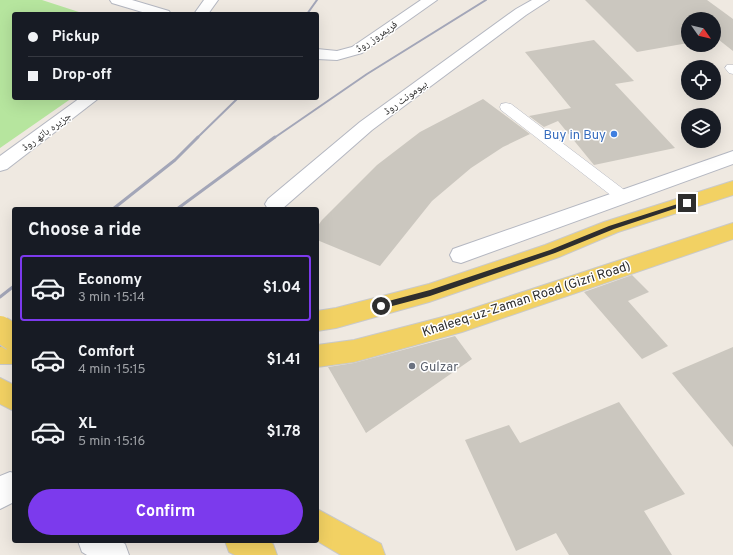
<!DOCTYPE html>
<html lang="en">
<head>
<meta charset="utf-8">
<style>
  body { margin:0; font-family:Overpass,"Noto Naskh Arabic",sans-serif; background:#242831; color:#f1f3f6; height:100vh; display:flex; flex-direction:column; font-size:15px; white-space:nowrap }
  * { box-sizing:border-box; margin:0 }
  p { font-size:13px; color:#9ea1a6 }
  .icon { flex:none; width:22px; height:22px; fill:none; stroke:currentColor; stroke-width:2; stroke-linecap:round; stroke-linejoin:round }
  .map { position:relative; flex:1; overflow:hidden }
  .side { position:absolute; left:12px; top:207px; width:307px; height:336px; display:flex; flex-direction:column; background:#171b24; border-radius:4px; box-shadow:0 4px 16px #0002 }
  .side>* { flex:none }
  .guide { position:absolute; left:12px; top:12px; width:307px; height:88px; border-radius:4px; box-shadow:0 4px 16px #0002; display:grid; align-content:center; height:88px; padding:0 16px; background:#171b24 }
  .needle { width:26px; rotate:124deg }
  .tools { position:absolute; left:681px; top:12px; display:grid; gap:8px }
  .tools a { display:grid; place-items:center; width:40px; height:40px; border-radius:50%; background:#171b24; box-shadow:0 4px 16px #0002; font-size:20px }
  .end { position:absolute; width:18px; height:18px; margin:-9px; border:5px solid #2e2e2e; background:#fff; box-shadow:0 0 0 2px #fff }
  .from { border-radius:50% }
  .guide b { display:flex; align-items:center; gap:14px; height:38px; font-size:15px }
  .guide b+b { border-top:1px solid #363941 }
  .guide i { width:10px; height:10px; background:#f1f3f6 }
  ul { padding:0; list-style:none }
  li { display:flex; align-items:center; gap:12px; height:66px; margin:0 8px 6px; padding:0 8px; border:2px solid transparent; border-radius:4px }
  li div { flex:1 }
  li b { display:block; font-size:15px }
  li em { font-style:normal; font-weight:700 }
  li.on { border-color:#7c3aed }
  li>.icon { width:36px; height:36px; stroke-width:1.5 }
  h2 { padding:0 16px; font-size:18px; line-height:48px }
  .action { display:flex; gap:8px; margin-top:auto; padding:8px 16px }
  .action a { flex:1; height:46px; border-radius:24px; background:#7c3aed; color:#fff; font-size:16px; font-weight:700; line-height:46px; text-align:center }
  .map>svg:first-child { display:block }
</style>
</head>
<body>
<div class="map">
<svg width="733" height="555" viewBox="0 0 733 555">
  <rect width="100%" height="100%" fill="#efe9e1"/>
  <path fill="#b6e59e" d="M0 0H42L85 14H14V98H72L0 148Z"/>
  <g fill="#cbc7bf">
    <path d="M585 0H707L733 19V51L714 36V19H691L688 17V43L637 52Z"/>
    <path d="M594 40 634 81 615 84 675 148 594 165 558 121 544 127 529 116 571 108 525 52Z"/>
    <path d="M483 99 530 134 503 147 471 168 432 201 380 266 317 240V227L322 220 377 165 420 132Z"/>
    <path d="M632 275 649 292 628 301 668 346 642 359 584 292Z"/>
    <path d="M455 336 472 359 366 433 328 367 354 363Z"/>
    <path d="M733 347V447L672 373Z"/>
    <path d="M619 402 685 494 644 511 672 555H569L556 533 516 551 465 440 509 425 520 443Z"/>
  </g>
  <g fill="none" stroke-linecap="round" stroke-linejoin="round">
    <defs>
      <g id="lane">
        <path d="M727 65H733V74L729 73 725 68Z"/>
        <path d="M506 103 511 104 627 192 630 196 627 200 622 201 617 200 501 110 500 107 501 104Z"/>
      </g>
      <g id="street">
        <path d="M110 0H132L169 11 171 14H149L112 3Z"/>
        <path d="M421 0H437L362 53 337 60 317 59V49L337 51 352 47Z"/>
        <path d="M532 0H549L526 15 372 130 282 209H268L265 204 268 199 360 122 516 9Z"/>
        <path d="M80 98H99L7 169 0 171V156Z"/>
        <path d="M733 151V164L461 263 453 261 450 255 453 249Z"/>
        <path d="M10 472 14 473V502L0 509V476Z"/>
        <path d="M78 541H120L125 544 129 555H87L82 552Z"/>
      </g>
      <path id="secondary" d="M204 0H218L208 14H194Z"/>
      <g id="primary">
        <path d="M733 181V195L618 232 559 257 429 302 336 328 317 331V311L336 308 429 284 545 245 604 222Z"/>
        <path d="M733 223V239L462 332 354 362 317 367V345L354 340 462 312Z"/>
        <rect x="0" y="342" width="14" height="22"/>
        <path d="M0 378 14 385V411L0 404Z"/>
        <path d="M317 509 381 544 385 555H341L317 541Z"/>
        <path d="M225 541H268L273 544 277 555H235L229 552Z"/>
      </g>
    </defs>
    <use href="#lane" stroke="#b4b7c1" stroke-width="1"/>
    <use href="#street" stroke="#b4b7c1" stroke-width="2"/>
    <use href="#secondary" stroke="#b4b7c1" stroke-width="2"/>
    <use href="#primary" stroke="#c9c9c9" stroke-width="2"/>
    <use href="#lane" fill="#fff" fill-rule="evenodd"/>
    <use href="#street" fill="#fff" fill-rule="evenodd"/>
    <use href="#secondary" fill="#fff" fill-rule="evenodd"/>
    <use href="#primary" fill="#f2d163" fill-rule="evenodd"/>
    <g stroke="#a3a6b8" stroke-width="2">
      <path d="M307 14 317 0"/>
      <path d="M197 138 238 98"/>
      <path d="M274 138 367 74 486 0"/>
    </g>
    <g stroke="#a3a6b8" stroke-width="3">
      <path d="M113 209 175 160 198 137"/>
      <path d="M177 209 275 137"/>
      <path d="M0 297 14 286"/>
    </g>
    <path stroke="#a3a6b8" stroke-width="3.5" d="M0 345 14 334"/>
    <defs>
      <path id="primary-bridge" d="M0 329 14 338"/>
    </defs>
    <use href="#primary-bridge" stroke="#c9c9c9" stroke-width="28" stroke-linecap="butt"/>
    <use href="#primary-bridge" stroke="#f2d163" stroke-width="26"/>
  </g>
  <path fill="#2e2e2e" d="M687 201 689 202V204L614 229 555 253 430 296 381 309 378 306 381 303 430 290 550 250 609 226Z"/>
  <circle fill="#3f7fe0" stroke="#fff" stroke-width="1.5" cx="614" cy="134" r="4"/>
  <circle fill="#6b7280" stroke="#fff" stroke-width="1.5" cx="412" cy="366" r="4"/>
  <g text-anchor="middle" stroke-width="3" stroke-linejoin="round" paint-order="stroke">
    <g font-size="11" fill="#2e2e2e" stroke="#fff">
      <text transform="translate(376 36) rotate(-34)" y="4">فریمروز روڈ</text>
      <text transform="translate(405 97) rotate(-36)" y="4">بیومونٹ روڈ</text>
      <text transform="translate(46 131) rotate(-36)" y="4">جزیرہ باتھ روڈ</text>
    </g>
    <g font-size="13" fill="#366cbe" stroke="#fff" text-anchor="end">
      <text x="606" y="139">Buy in Buy</text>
    </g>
    <g font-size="13" fill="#2e2e2e" stroke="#fff">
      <text transform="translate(526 298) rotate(-18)" y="5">Khaleeq-uz-Zaman Road (Gizri Road)</text>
    </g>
    <g font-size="13" fill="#5b616d" stroke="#fff" text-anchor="start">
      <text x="420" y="371">Gulzar</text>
    </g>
  </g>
</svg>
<div class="tools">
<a><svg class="needle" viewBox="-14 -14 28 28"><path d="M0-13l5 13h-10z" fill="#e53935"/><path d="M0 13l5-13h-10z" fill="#9ea1a6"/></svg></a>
<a><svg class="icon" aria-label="locate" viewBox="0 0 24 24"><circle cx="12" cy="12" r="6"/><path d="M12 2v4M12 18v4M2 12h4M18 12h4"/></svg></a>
<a><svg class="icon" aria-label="layers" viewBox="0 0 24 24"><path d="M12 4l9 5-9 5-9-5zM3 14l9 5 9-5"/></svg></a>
</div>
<i class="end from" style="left:381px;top:306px"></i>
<i class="end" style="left:687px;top:203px"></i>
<div class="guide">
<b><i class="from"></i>Pickup</b>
<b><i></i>Drop-off</b>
</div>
<section class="side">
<h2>Choose a ride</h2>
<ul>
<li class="on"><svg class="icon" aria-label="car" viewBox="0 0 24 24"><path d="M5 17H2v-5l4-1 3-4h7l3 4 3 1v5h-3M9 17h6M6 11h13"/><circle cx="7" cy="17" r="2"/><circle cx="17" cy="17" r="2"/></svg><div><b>Economy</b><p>3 min · 15:14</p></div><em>$1.04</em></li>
<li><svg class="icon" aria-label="car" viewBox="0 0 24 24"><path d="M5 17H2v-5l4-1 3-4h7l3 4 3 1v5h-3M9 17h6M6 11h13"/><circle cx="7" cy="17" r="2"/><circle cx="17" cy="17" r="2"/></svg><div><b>Comfort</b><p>4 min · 15:15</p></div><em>$1.41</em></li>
<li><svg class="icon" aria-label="car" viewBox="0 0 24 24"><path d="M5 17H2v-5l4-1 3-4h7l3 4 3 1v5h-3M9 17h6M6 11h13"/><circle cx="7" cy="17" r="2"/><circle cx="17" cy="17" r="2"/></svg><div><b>XL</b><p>5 min · 15:16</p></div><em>$1.78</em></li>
</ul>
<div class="action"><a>Confirm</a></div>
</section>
</div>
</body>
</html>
